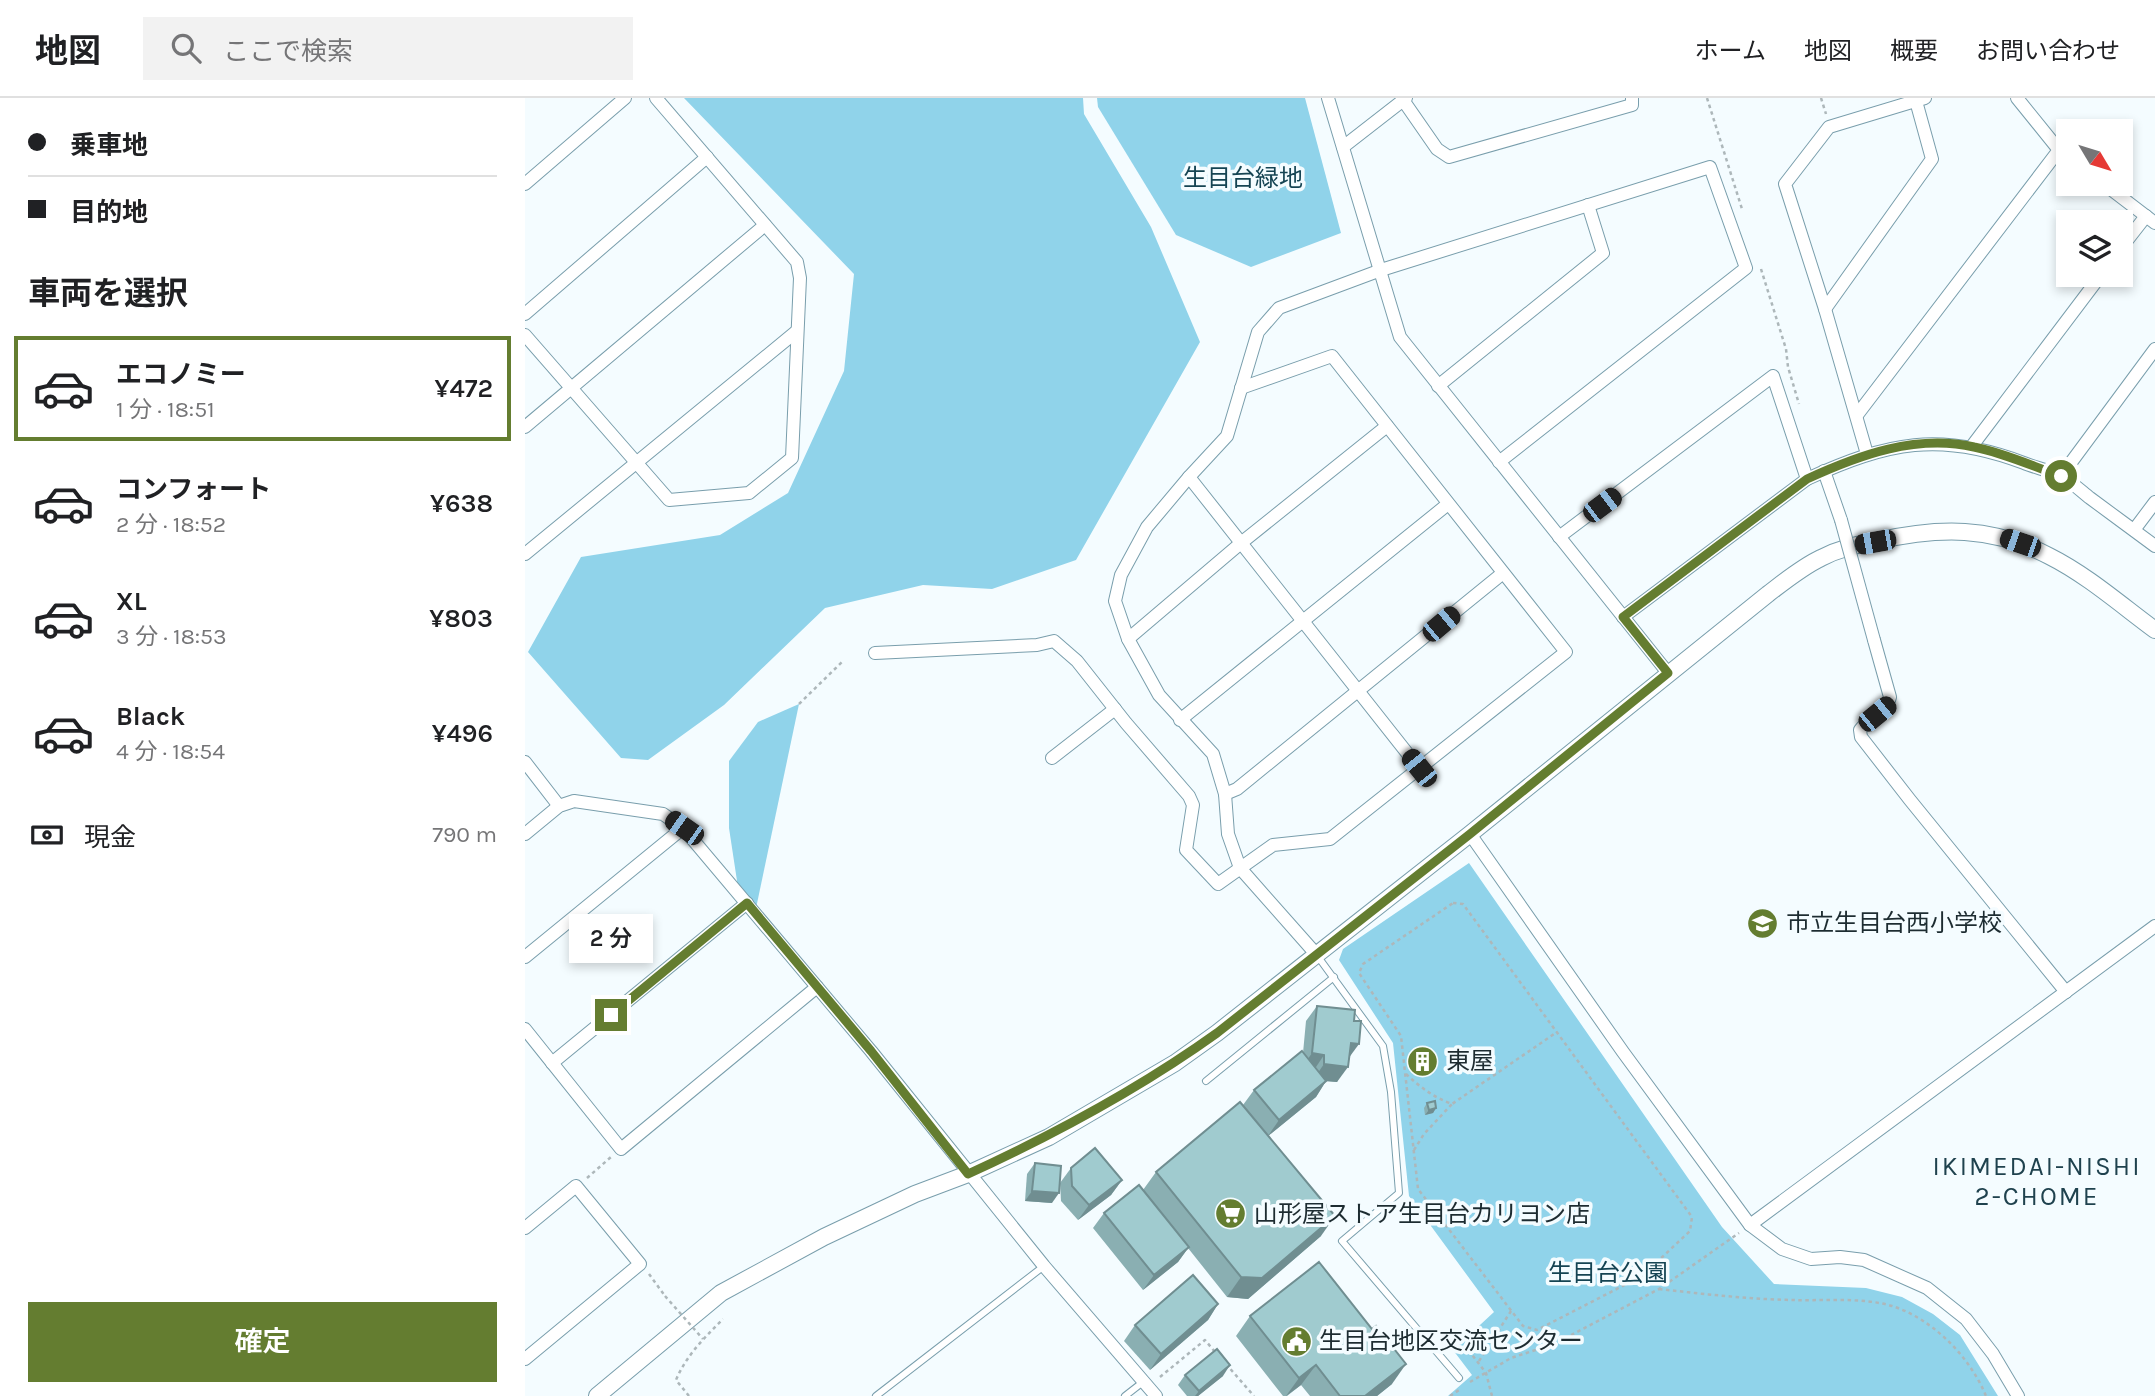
<!DOCTYPE html>
<html lang="ja">
<head>
<meta charset="utf-8">
<style>
  body { margin:0; font-family:Karla,"Noto Sans JP",sans-serif; background:#f2f2f2; color:#202124; height:100vh; display:flex; flex-direction:column; font-size:26px; white-space:nowrap }
  * { box-sizing:border-box; margin:0 }
  p { font-size:23px; color:#757577 }
  .icon { flex:none; width:38px; height:38px; fill:none; stroke:currentColor; stroke-width:2; stroke-linecap:round; stroke-linejoin:round }
  .map { position:relative; flex:1; overflow:hidden }
  .drawer { display:flex; flex-direction:column; background:#fff; width:525px }
  .drawer>* { flex:none }
  .hud { display:grid; align-content:center; height:154px; padding:0 28px; background:#fff }
  .needle { width:46px; rotate:128deg }
  .buttons { position:absolute; left:1531px; top:21px; display:grid; gap:14px }
  .buttons a { display:grid; place-items:center; width:77px; height:77px; border-radius:0px; background:#fff; box-shadow:0 4px 10px #0003; font-size:35px }
  .end { position:absolute; width:32px; height:32px; margin:-16px; border:9px solid #647d30; background:#fff; box-shadow:0 0 0 4px #fff }
  .from { border-radius:50% }
  .bubble { position:absolute; height:49px; border-radius:0px; background:#fff; box-shadow:0 4px 10px #0003; font-size:23px; font-weight:600; line-height:49px; text-align:center }
  .car { position:absolute; width:21px; height:42px; margin:-21px -10px; border-radius:9px; box-shadow:0 0 5px 2px #0007; background:linear-gradient(#222 24%,#8ab4d8 0 40%,#222 0 76%,#8ab4d8 0 86%,#222 0) }
  .hud b { display:flex; align-items:center; gap:24px; height:66px; font-size:26px }
  .hud b+b { border-top:2px solid #e0e0e0 }
  .hud i { width:18px; height:18px; background:#202124 }
  ul { padding:0; list-style:none }
  li { display:flex; align-items:center; gap:21px; height:105px; margin:0 14px 10px; padding:0 14px; border:4px solid transparent; border-radius:0px }
  li div { flex:1 }
  li b { display:block; font-size:26px }
  li em { font-style:normal; font-weight:600 }
  li.current { border-color:#647d30 }
  li>.icon { width:63px; height:63px; stroke-width:1.5 }
  h2 { padding:0 28px; font-size:32px; line-height:84px }
  .pay { display:flex; align-items:center; gap:18px; height:77px; padding:0 28px; font-size:26px }
  .pay p { margin-inline-start:auto }
  .action { display:flex; gap:14px; margin-top:auto; padding:14px 28px }
  .action a { flex:1; height:80px; border-radius:0px; background:#647d30; color:#fff; font-size:28px; font-weight:600; line-height:80px; text-align:center }
  header { display:flex; align-items:center; gap:42px; box-sizing:border-box; height:98px; padding:0 35px; background:#fff; border-bottom:2px solid #e0e0e0 }
  header strong { font-size:33px }
  nav { display:flex; gap:38px; margin-inline-start:auto; font-size:24px }
  .search { width:490px; height:63px; background:#f2f2f2; display:flex; align-items:center; gap:18px; box-sizing:border-box; padding:0 24px; border-radius:0px; color:#757577; font-size:26px }
  main { display:flex; flex:1; min-height:0 }
  .map>svg:first-child { display:block }
</style>
</head>
<body>
<header>
<strong>地図</strong>
<div class="search"><svg class="icon" aria-label="search" viewBox="0 0 24 24"><circle cx="10" cy="10" r="6"/><path d="M15 15l6 6"/></svg>ここで検索</div>
<nav><a>ホーム</a><a>地図</a><a>概要</a><a>お問い合わせ</a></nav>
</header>
<main>
<section class="drawer">
<div class="hud">
<b><i class="from"></i>乗車地</b>
<b><i></i>目的地</b>
</div>
<h2>車両を選択</h2>
<ul>
<li class="current"><svg class="icon" aria-label="car" viewBox="0 0 24 24"><path d="M5 17H2v-5l4-1 3-4h7l3 4 3 1v5h-3M9 17h6M6 11h13"/><circle cx="7" cy="17" r="2"/><circle cx="17" cy="17" r="2"/></svg><div><b>エコノミー</b><p>1 分 · 18:51</p></div><em>¥472</em></li>
<li><svg class="icon" aria-label="car" viewBox="0 0 24 24"><path d="M5 17H2v-5l4-1 3-4h7l3 4 3 1v5h-3M9 17h6M6 11h13"/><circle cx="7" cy="17" r="2"/><circle cx="17" cy="17" r="2"/></svg><div><b>コンフォート</b><p>2 分 · 18:52</p></div><em>¥638</em></li>
<li><svg class="icon" aria-label="car" viewBox="0 0 24 24"><path d="M5 17H2v-5l4-1 3-4h7l3 4 3 1v5h-3M9 17h6M6 11h13"/><circle cx="7" cy="17" r="2"/><circle cx="17" cy="17" r="2"/></svg><div><b>XL</b><p>3 分 · 18:53</p></div><em>¥803</em></li>
<li><svg class="icon" aria-label="car" viewBox="0 0 24 24"><path d="M5 17H2v-5l4-1 3-4h7l3 4 3 1v5h-3M9 17h6M6 11h13"/><circle cx="7" cy="17" r="2"/><circle cx="17" cy="17" r="2"/></svg><div><b>Black</b><p>4 分 · 18:54</p></div><em>¥496</em></li>
</ul>
<div class="pay"><svg class="icon" aria-label="cash" viewBox="0 0 24 24"><path d="M3 7h18v10H3z"/><circle cx="12" cy="12" r="2"/></svg>現金<p>790 m</p></div>
<div class="action"><a>確定</a></div>
</section>
<div class="map">
<svg width="1630" height="1298" viewBox="0 0 1630 1298">
  <rect width="100%" height="100%" fill="#f4fcff"/>
  <g fill="#90d3ea">
    <path d="M159 0H558L559 16 626 129 675 244 551 462 467 491 398 487 300 510 199 607 123 662 96 660 3 554 56 459 195 437 263 395 319 273 329 176Z"/>
    <path d="M572 0H780L816 135 726 169 651 137 573 9Z"/>
    <path d="M274 606 230 815 214 796 204 730V663L233 624Z"/>
    <path d="M944 765 1197 1129 1249 1186 1341 1190 1377 1199 1408 1216 1435 1237 1473 1298H923L947 1277 928 1252 969 1214 884 1098 868 945 814 862 818 851Z"/>
  </g>
  <g fill="none" stroke-linecap="round" stroke-linejoin="round">
    <defs>
      <g id="service">
        <path d="M791 856 858 948 866 994 874 1095 817 1143 934 1280"/>
        <path d="M681 983 809 879"/>
        <path d="M351 1298 519 1168"/>
        <path d="M600 1298 618 1284"/>
      </g>
      <g id="minor">
        <path d="M803 0 875 239 1143 575"/>
        <path d="M1492 0 1534 52 1544 59"/>
        <path d="M878 2 912 51 924 59 1107 7V0"/>
        <path d="M818 49 881 0"/>
        <path d="M0 86 100 0"/>
        <path d="M1579 86 1630 125"/>
        <path d="M1596 150 1621 118"/>
        <path d="M1300 211 1407 61 1391 3"/>
        <path d="M0 216 182 59"/>
        <path d="M0 237 144 402 224 395 267 360 275 180 272 164 131 0"/>
        <path d="M913 288 1078 155 1063 107"/>
        <path d="M1332 317 1534 52"/>
        <path d="M0 329 240 127"/>
        <path d="M1447 348 1576 177"/>
        <path d="M1342 356 1300 211 1260 86 1304 29 1400 0"/>
        <path d="M1299 373 1316 422"/>
        <path d="M1536 378 1630 251"/>
        <path d="M664 379 894 670"/>
        <path d="M1609 432 1630 404"/>
        <path d="M1034 439 1248 278 1282 381"/>
        <path d="M0 456 272 233"/>
        <path d="M1098 519 1282 381C1363 344 1415 333 1499 365 1511 370 1524 372 1535 378 1546 383 1556 393 1565 400 1587 416 1608 432 1630 448"/>
        <path d="M603 541 716 445 862 328"/>
        <path d="M1349 542 1365 599C1362 613 1343 620 1335 632L1336 639 1385 702 1541 894"/>
        <path d="M350 555 512 547 529 543 552 563 601 625 664 698 668 707 661 752 693 786 748 747 805 741 1041 554 807 258 716 290"/>
        <path d="M655 622 923 406"/>
        <path d="M527 660 590 611"/>
        <path d="M0 664 34 708"/>
        <path d="M700 696 712 691 978 475"/>
        <path d="M0 736 34 708 49 703 138 716 158 730 346 953 519 1168 631 1298"/>
        <path d="M945 736 1098 954 1225 1127 1257 1151 1286 1161 1315 1159 1339 1162 1402 1190 1441 1221 1468 1256 1493 1298"/>
        <path d="M791 856 715 770 703 736 700 696 688 656 634 597 603 541 590 503 596 477 622 429 664 379 702 338 733 234 754 210 856 172 1185 69 1221 170 974 364"/>
        <path d="M0 859 158 730"/>
        <path d="M0 931 96 1051 292 889"/>
        <path d="M27 965 222 805"/>
        <path d="M1225 1127 1630 828"/>
        <path d="M0 1130 51 1088 115 1166 0 1261"/>
      </g>
      <path id="tertiary" d="M72 1298 196 1195 299 1139 390 1096 443 1076 524 1039 650 965 692 935 945 736 1243 496C1260 483 1277 469 1296 460 1315 450 1332 447 1352 443 1414 429 1467 428 1524 458 1562 477 1596 507 1630 532"/>
    </defs>
    <use href="#service" stroke="#799eac" stroke-width="8"/>
    <use href="#minor" stroke="#799eac" stroke-width="14"/>
    <use href="#tertiary" stroke="#799eac" stroke-width="18"/>
    <g stroke="#adb7ba" stroke-width="2.5" stroke-dasharray="3.5 3.5" stroke-linecap="butt">
      <path d="M1182 0 1217 111"/>
      <path d="M1296 0 1301 16"/>
      <path d="M1236 171 1261 251 1263 269 1274 306"/>
      <path d="M274 606 318 563"/>
      <path d="M928 805 938 806 1167 1119 1165 1133 1117 1178 1012 1232 998 1228 893 1091 876 938 834 875 838 866Z"/>
      <path d="M881 976C895 989 908 999 927 1006L1032 934"/>
      <path d="M889 1052 899 1036 927 1006"/>
      <path d="M62 1080 86 1059"/>
      <path d="M124 1176 140 1198"/>
      <path d="M1134 1191C1178 1196 1222 1201 1266 1202 1298 1203 1337 1199 1367 1208 1408 1221 1445 1259 1461 1298"/>
      <path d="M935 1241 961 1275 967 1298"/>
      <path d="M954 1263 986 1213"/>
      <path d="M701 1266 729 1298"/>
      <path d="M635 1279 680 1242 690 1254"/>
      <path d="M945 1284 986 1260 1029 1246 1134 1191 1214 1135"/>
      <path d="M164 1298 151 1282C161 1258 179 1240 198 1221"/>
      <path d="M925 1298 934 1292"/>
    </g>
    <use href="#service" stroke="#fff" stroke-width="6"/>
    <use href="#minor" stroke="#fff" stroke-width="12"/>
    <use href="#tertiary" stroke="#fff" stroke-width="16"/>
    <defs>
      <path id="minor-bridge" d="M1316 422 1349 542"/>
    </defs>
    <use href="#minor-bridge" stroke="#799eac" stroke-width="14" stroke-linecap="butt"/>
    <path stroke="#adb7ba" stroke-width="2.5" stroke-dasharray="3.5 3.5" stroke-linecap="butt" d="M140 1198 178 1241"/>
    <use href="#minor-bridge" stroke="#fff" stroke-width="12"/>
  </g>
  <g fill="#8aafb2">
    <path d="M792 908 824 960 812 984 801 983 791 999 743 1038 718 1007 729 992 778 955 781 923Z"/>
    <path d="M897 955 903 966 895 968 894 960Z"/>
    <path d="M902 1005 911 1010 908 1015 900 1017 899 1010Z"/>
    <path d="M510 1065 527 1105 500 1103 502 1076Z"/>
    <path d="M546 1070 597 1082 586 1097 553 1122 536 1103 535 1085Z"/>
    <path d="M631 1074 796 1138 723 1201 702 1199 663 1150 653 1164 618 1192 568 1130 579 1115 618 1092Z"/>
    <path d="M693 1206 683 1222 625 1272 599 1243 610 1227Z"/>
    <path d="M725 1218 867 1286 852 1298H785L776 1287 762 1298H758L711 1238Z"/>
    <path d="M660 1277 698 1278 673 1298H662L653 1287Z"/>
  </g>
  <g fill="#708e91">
    <path d="M826 945 834 946 823 961Z"/>
    <path d="M787 955 799 957 789 972 776 971Z"/>
    <path d="M906 961 903 966 895 968 899 962Z"/>
    <path d="M799 966 823 969 812 984 788 982Z"/>
    <path d="M801 983 791 999 743 1038 754 1022Z"/>
    <path d="M911 1010 908 1015 900 1017 904 1012Z"/>
    <path d="M597 1082 586 1097 553 1122 564 1107Z"/>
    <path d="M507 1093 534 1095 527 1105 500 1103Z"/>
    <path d="M810 1118 796 1138 723 1201 702 1199 716 1179Z"/>
    <path d="M664 1149 653 1164 618 1192 629 1177Z"/>
    <path d="M693 1206 683 1222 625 1272 636 1256Z"/>
    <path d="M881 1266 867 1286 852 1298H840Z"/>
    <path d="M705 1267 698 1278 673 1298H670L674 1293Z"/>
    <path d="M791 1267 776 1287 761 1298 774 1280Z"/>
  </g>
  <g fill="#a0cbcf" stroke="#708e91" stroke-width="2">
    <path d="M792 908 830 912 829 923H836L834 946 826 945 823 969 799 966V957L787 955Z"/>
    <path d="M777 953 801 983 754 1022 729 992Z"/>
    <path d="M905 954 906 961 899 962 897 955Z"/>
    <path d="M910 1003 911 1010 904 1012 902 1005Z"/>
    <path d="M715 1004 810 1118 737 1180 716 1179 631 1074Z"/>
    <path d="M570 1050 597 1082 564 1107 547 1088 546 1070Z"/>
    <path d="M510 1065 536 1068 534 1095 507 1093Z"/>
    <path d="M614 1087 664 1149 629 1177 579 1115Z"/>
    <path d="M794 1164 847 1231 851 1228 881 1266 840 1298H815L791 1267 774 1280 725 1218Z"/>
    <path d="M668 1177 693 1206 636 1256 610 1227Z"/>
    <path d="M692 1251 705 1267 674 1293 660 1277Z"/>
  </g>
  <g fill="none" stroke-linecap="round" stroke-linejoin="round">
    <path stroke="#647d30" stroke-width="9" d="M86 917 222 805 346 953 443 1076C530 1036 614 991 692 935L945 736 1143 575 1098 519 1282 381C1334 357 1391 336 1449 349 1479 355 1507 368 1536 378"/>
  </g>
  <defs>
    <symbol id="school-disc" viewBox="-11 -11 22 22"><circle r="9.5" fill="#647d30" stroke="#f4fcff"/><path d="M0-5L7-2L0 1L-7-2ZM-4 1L0 2.5L4 1V4Q0 6-4 4Z" fill="#fff"/></symbol>
    <symbol id="building-disc" viewBox="-11 -11 22 22"><circle r="9.5" fill="#647d30" stroke="#f4fcff"/><path d="M-4-6H4V6H1V3H-1V6H-4ZM-2.5-4.3h1.7v1.8h-1.7ZM.8-4.3h1.7v1.8H.8ZM-2.5-1h1.7V.8h-1.7ZM.8-1h1.7V.8H.8Z" fill="#fff"/></symbol>
    <symbol id="supermarket-disc" viewBox="-11 -11 22 22"><circle r="9.5" fill="#647d30" stroke="#f4fcff"/><path d="M-6-5.5h2.5l.6 2H6L4.5 2H-2.5L-4.4-4H-6ZM-1.5 3.2a1.3 1.3 0 1 0 .1 0ZM3 3.2a1.3 1.3 0 1 0 .1 0Z" fill="#fff"/></symbol>
    <symbol id="civic-disc" viewBox="-11 -11 22 22"><circle r="9.5" fill="#647d30" stroke="#f4fcff"/><path d="M-.6-6.5H3V-4.5H.6V-3L4-1V1h2V6H-6V1h2V-1L-.6-3ZM-1.2 2.5V6h2.4V2.5Z" fill="#fff"/></symbol>
  </defs>
  <g fill-rule="evenodd">
    <use href="#school-disc" x="1220" y="808" width="35" height="35"/>
    <use href="#building-disc" x="880" y="946" width="35" height="35"/>
    <use href="#supermarket-disc" x="688" y="1098" width="35" height="35"/>
    <use href="#civic-disc" x="754" y="1226" width="35" height="35"/>
  </g>
  <g text-anchor="middle" stroke-width="7" stroke-linejoin="round" paint-order="stroke">
    <g font-size="24" fill="#154453" stroke="#f4fcff">
      <text x="718" y="88">生目台緑地</text>
      <text x="1083" y="1183">生目台公園</text>
    </g>
    <g font-size="24" fill="#1d2c31" stroke="#f4fcff" text-anchor="start">
      <text x="1261" y="833">市立生目台西小学校</text>
      <text x="921" y="971">東屋</text>
      <text x="729" y="1124">山形屋ストア生目台カリヨン店</text>
      <text x="794" y="1251">生目台地区交流センター</text>
    </g>
    <g font-size="26" letter-spacing="2" fill="#1f424e" stroke="#f4fcff">
      <text x="1512" y="1077">IKIMEDAI-NISHI<tspan x="1512" dy="30">2-CHOME</tspan></text>
    </g>
  </g>
</svg>
<div class="buttons">
<a><svg class="needle" viewBox="-14 -14 28 28"><path d="M0-13l5 13h-10z" fill="#e53935"/><path d="M0 13l5-13h-10z" fill="#757577"/></svg></a>
<a><svg class="icon" aria-label="layers" viewBox="0 0 24 24"><path d="M12 4l9 5-9 5-9-5zM3 14l9 5 9-5"/></svg></a>
</div>
<i class="end from" style="left:1536px;top:378px"></i>
<i class="end" style="left:86px;top:917px"></i>
<div class="bubble" style="left:44px;top:816px;width:84px">2 分</div>
<i class="car" style="left:1077px;top:407px;rotate:53deg"></i>
<i class="car" style="left:1350px;top:444px;rotate:260deg"></i>
<i class="car" style="left:1495px;top:445px;rotate:289deg"></i>
<i class="car" style="left:916px;top:526px;rotate:50deg"></i>
<i class="car" style="left:1352px;top:616px;rotate:51deg"></i>
<i class="car" style="left:894px;top:670px;rotate:321deg"></i>
<i class="car" style="left:159px;top:730px;rotate:305deg"></i>
</div>
</main>
</body>
</html>
